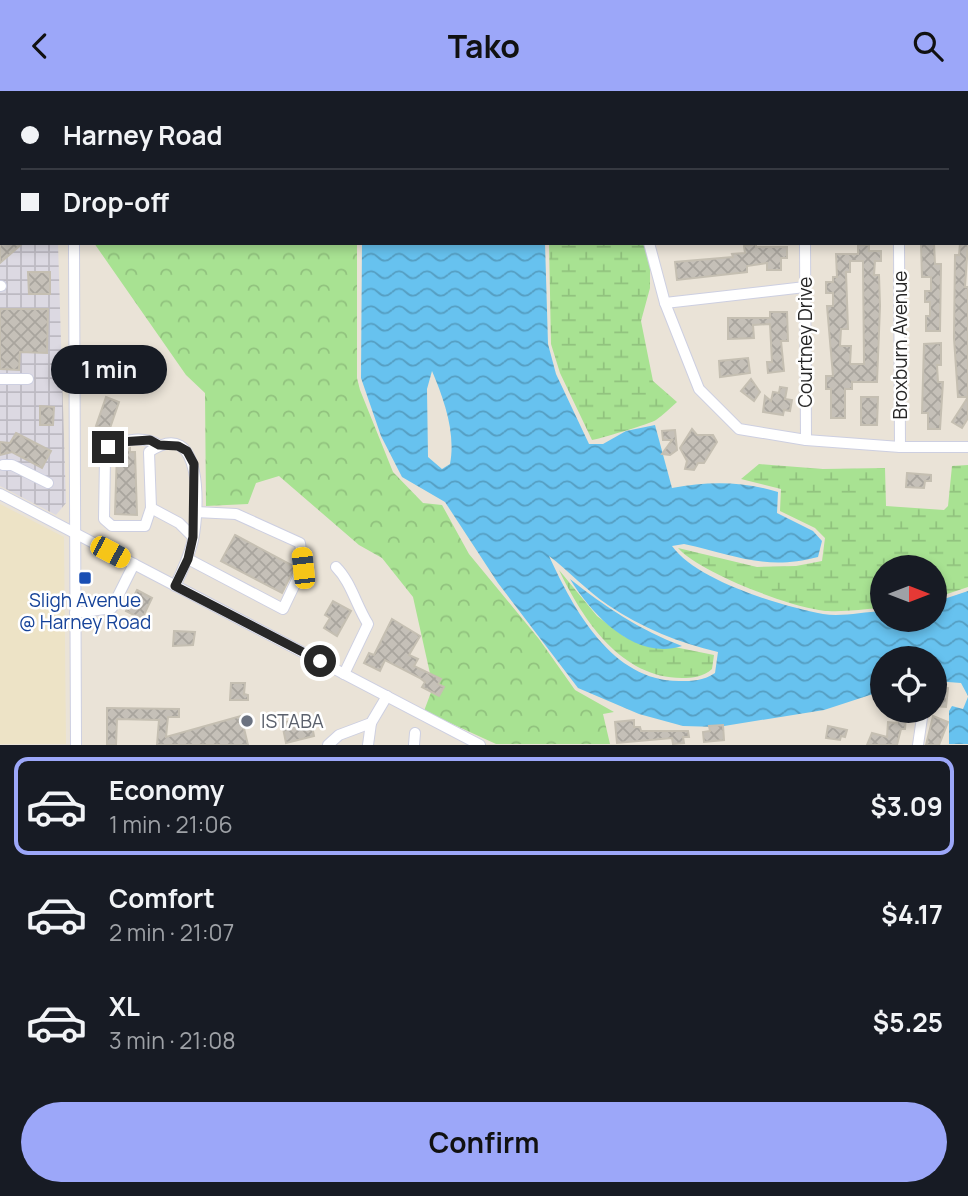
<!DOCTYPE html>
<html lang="en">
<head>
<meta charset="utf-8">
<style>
  body { margin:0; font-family:Manrope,sans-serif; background:#242831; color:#f1f3f6; height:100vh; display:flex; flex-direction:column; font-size:26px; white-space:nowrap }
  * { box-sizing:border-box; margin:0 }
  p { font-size:23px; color:#9ea1a6 }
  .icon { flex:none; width:38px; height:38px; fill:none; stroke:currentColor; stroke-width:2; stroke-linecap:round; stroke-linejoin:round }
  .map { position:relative; height:654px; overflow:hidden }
  .side { display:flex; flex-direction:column; background:#171b24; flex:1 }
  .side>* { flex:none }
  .top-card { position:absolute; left:0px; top:0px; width:970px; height:154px; box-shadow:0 4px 10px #0003; display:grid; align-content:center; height:154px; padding:0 21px; background:#171b24 }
  .needle { width:46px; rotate:90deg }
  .buttons { position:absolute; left:870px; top:464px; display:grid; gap:14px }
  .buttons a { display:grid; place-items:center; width:77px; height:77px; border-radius:50%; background:#171b24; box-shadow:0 4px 10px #0003; font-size:35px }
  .end { position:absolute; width:32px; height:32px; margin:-16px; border:9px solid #272727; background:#fff; box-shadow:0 0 0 4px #fff }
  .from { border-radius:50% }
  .bubble { position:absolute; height:49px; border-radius:24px; background:#171b24; box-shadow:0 4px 10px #0003; font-size:23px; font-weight:700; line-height:49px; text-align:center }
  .car { position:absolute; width:21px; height:42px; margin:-21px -10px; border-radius:9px; box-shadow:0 0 5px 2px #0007; background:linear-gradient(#f5c518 24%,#345 0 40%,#f5c518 0 76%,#345 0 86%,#f5c518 0) }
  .top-card b { display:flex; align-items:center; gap:24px; height:66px; font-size:26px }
  .top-card b+b { border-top:2px solid #363941 }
  .top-card i { width:18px; height:18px; background:#f1f3f6 }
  ul { padding:12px 0 0; list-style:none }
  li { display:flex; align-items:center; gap:21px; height:98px; margin:0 14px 10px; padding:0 7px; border:4px solid transparent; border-radius:14px }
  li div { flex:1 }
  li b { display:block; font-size:26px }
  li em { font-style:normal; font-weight:700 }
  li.on { border-color:#9ca7f9 }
  li>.icon { width:63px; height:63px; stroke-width:1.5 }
  .cta { display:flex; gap:14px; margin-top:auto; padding:14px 21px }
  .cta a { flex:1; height:80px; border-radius:42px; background:#9ca7f9; color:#111; font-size:28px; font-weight:700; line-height:80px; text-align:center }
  header { display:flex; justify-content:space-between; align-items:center; height:91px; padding:0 21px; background:#9ca7f9; color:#111; font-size:32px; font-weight:700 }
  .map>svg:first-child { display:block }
</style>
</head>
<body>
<header><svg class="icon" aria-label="back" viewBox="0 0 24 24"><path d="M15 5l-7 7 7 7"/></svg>Tako<svg class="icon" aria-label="search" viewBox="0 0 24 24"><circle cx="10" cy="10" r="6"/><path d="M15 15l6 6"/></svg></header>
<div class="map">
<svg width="968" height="654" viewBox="0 0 968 654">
  <defs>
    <pattern id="industrial-grid" width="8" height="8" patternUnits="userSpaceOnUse" patternTransform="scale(1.75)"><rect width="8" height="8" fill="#dcd9e2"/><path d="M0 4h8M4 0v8" fill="none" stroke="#bdbac2"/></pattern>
    <pattern id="forest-crowns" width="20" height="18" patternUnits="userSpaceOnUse" patternTransform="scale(1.75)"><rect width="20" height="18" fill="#a8e292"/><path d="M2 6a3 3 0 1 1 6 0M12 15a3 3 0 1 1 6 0" fill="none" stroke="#91c27e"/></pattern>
    <pattern id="wetland-marsh" width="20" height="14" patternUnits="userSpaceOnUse" patternTransform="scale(1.75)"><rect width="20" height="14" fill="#a8e292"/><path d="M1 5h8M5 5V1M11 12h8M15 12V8" fill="none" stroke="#91c27e"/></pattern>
    <pattern id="water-waves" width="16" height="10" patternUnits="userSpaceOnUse" patternTransform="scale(1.75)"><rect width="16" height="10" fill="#67c2ef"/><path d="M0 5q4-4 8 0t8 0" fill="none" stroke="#559ec2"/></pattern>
    <pattern id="building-cross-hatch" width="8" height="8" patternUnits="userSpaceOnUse" patternTransform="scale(1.75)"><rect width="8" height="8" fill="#c5c0b8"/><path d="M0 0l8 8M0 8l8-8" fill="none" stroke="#a9a59e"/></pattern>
  </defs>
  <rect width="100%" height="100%" fill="#eae3d7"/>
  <path fill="url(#industrial-grid)" d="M0 27 2 152H58L66 412 56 424 0 395Z"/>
  <path fill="#ede3c6" d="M0 413 64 446 66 653H0Z"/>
  <g fill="url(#forest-crowns)">
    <path d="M79 0H377V2Z"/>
    <path d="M94 152H357V287L360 299 393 381 423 412 442 414 469 463 539 548 575 599 614 621 603 623 610 653H496L424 620 433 596 413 506 382 467 359 454 279 385 256 392 248 413 206 415 205 302 186 284Z"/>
  </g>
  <g fill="url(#wetland-marsh)">
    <path d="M549 152H645L650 172V197L641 230 653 290 677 311C670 317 663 324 656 329 652 332 596 349 592 349L560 282 551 253Z"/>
    <path d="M759 373 823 378 885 377 886 415 944 419 948 415 952 375 968 374V496L935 507 934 476H882V517C864 518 845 521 828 520 794 518 700 482 678 457L757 476 796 475 822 470 825 447 815 437 780 420 781 398 741 388Z"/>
    <path d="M559 479 597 525 625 546 714 564 712 578C703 586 693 587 682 587 621 587 583 529 559 479Z"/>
  </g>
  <g fill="url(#water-waves)" fill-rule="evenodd">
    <path d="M362 152H545L548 253 556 283 589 353H603L626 340 655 334 672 397C708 390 743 390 778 401L777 422 813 440 822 450 818 466C765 480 735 464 684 453L672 455C697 490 781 515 823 523 841 526 863 521 882 520V528H934L935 511 968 500V605L961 592 935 590 934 567H882V597L873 603 824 619 718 636 683 635 639 623 578 597 498 492 445 411 402 386 381 345 361 287ZM432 280C444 308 456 342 450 373L442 378 428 366 427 298ZM549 465C569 480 587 500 608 514 642 537 679 552 718 561L715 582C702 590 694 590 679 590 612 590 574 519 549 465Z"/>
    <path d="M570 488C605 516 640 539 682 555 635 570 592 524 570 488Z"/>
    <path d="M968 606V653H949V620L952 615 963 618Z"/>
  </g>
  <g fill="url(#building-cross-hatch)" stroke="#c5bfb2" stroke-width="2" fill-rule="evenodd">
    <path d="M0 152H23L0 172Z"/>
    <path d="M921 152H934L935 173H941L940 240H926V225H930V211H925V200H931V186H922Z"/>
    <path d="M960 152H968L965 196H968V327L962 337 952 331 968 306H958L954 247 955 164H959Z"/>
    <path d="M756 153V156H787V167H781V179H767V172L747 175V181L677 189 675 171 733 166 732 163 745 162 744 155Z"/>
    <path d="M858 154H869V160H881V170H875L874 184H879L880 215 877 291H852V298H845V327H831V298H826V285H833L827 215H833V202H826V191H833V186H837L836 163H858ZM850 170H863L864 273H850L851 255H840L841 238H848L846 181H850Z"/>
    <path d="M28 181H50V203H29Z"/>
    <path d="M0 218H48L47 262 20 261 19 279 0 278Z"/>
    <path d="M770 221H787L788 250H781L784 280 768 282 767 271H772L770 233 753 234 754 247 728 248V227H770Z"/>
    <path d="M941 252V274H937L938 291H943L940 338H928V322H922L924 253Z"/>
    <path d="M748 267 750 282 720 286 719 270Z"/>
    <path d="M751 288 760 301 754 310 741 300Z"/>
    <path d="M780 296 787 297 785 308 792 309 790 320 784 319 783 324 763 321 765 305 771 310 773 301 779 302Z"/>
    <path d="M106 306 119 311 109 340 96 335Z"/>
    <path d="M861 306H878L877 334H861Z"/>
    <path d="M40 315 54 316 53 334H40Z"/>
    <path d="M692 338 697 344H713L717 351 704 372H698L694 379 685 378 687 370 680 357Z"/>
    <path d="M675 339 677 359 670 364 662 363 672 349H663L662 340Z"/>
    <path d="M16 342 51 360 42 377 12 361 0 364V351L10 352Z"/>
    <path d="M130 357V361H135L137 424 115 423 117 361Z"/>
    <path d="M907 382 931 384V390H925L924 397 906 396Z"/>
    <path d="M235 444 295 476 282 502 221 470Z"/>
    <path d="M137 499 152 507 142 528 126 520Z"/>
    <path d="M333 510 351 520 337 545 324 537 330 527 325 524Z"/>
    <path d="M392 528 420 545 409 564 418 568 414 575 441 588 438 593 444 596 439 605 422 596 425 591 420 587 385 569 380 580 364 572 369 562 374 564Z"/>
    <path d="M174 540 195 541 193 554 173 555Z"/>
    <path d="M231 592H245L244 603 248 604V609H230Z"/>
    <path d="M934 595 948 597 946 616 934 615Z"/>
    <path d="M107 617 179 618V626H168L166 646 241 625 248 654H157L159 629 117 628 116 654H107Z"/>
    <path d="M895 620H915L914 626H906L905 638H901L897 654H867L872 642 887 646 888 631 897 632Z"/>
    <path d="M310 625 314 645 286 652 282 632Z"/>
    <path d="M933 625 948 631 939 654H926Z"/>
    <path d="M634 629V636H640L641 640H688L689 646H683L684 652 673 653 672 647 617 652 615 631Z"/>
    <path d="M723 634 724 649 704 651 703 641 710 640 709 635Z"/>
    <path d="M828 635 847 639 845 646 841 645 840 649 826 647Z"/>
  </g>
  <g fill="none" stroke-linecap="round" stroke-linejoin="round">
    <defs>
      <g id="minor">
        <path d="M623 0V2"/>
        <path d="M673 0 698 2"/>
        <path d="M805 0V2"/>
        <path d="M898 0V2"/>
        <path d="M74 2V0"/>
        <path d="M74 152 76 654"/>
        <path d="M649 152 665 212 699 298 739 338 806 349 900 356H968"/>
        <path d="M805 152 806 349"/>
        <path d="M899 152 900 356"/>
        <path d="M0 195H1"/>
        <path d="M665 212 805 196"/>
        <path d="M0 288H28"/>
        <path d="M3 374H12L48 392"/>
        <path d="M0 403 480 654"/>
        <path d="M151 417 145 435H112L104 428 105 367 109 356C124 348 145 345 159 354"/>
        <path d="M188 468 283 518 303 476 300 452 236 423 196 421"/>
        <path d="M336 476C351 491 356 514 368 533L344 583"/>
        <path d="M175 495C183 479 189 465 193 449 199 420 204 323 149 361L151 417 179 432 193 446"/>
        <path d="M75 522 112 517 134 473"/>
        <path d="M328 654 339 644 371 632 387 605"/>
        <path d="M368 654 371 632"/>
        <path d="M414 654 415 642"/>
        <path d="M918 654 923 620"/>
      </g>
    </defs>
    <use href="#minor" stroke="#cdcfe1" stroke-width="12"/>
    <use href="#minor" stroke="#fff" stroke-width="10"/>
    <defs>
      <g id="rail">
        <path d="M0 35 2 37"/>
        <path d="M0 59 2 61"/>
      </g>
    </defs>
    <use href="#rail" stroke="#9b9db2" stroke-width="5"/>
    <use href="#rail" stroke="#fff" stroke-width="2.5" stroke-dasharray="8" stroke-linecap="butt"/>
  </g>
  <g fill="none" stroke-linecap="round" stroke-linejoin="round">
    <path stroke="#272727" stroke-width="9" d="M108 356 120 351 150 349 159 354 178 355 187 360 194 373 193 446 188 468 175 495 320 570"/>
  </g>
  <rect fill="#1a4fb4" stroke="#fff" stroke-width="2.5" x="78" y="480" width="14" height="14" rx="3.5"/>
  <circle fill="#6b7280" stroke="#fff" stroke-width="2.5" cx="247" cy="630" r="7"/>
  <g text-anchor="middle" stroke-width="5" stroke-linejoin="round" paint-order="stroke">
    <g font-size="19" fill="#272727" stroke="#fff">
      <text transform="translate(805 251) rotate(-90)" y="7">Courtney Drive</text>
      <text transform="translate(900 254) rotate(-90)" y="7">Broxburn Avenue</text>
    </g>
    <g font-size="19" fill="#164399" stroke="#fff">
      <text x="85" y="516">Sligh Avenue<tspan x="85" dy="22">@ Harney Road</tspan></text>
    </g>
    <g font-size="19" fill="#5b616d" stroke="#fff" text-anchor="start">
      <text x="261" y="637">ISTABA</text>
    </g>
  </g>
</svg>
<div class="buttons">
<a><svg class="needle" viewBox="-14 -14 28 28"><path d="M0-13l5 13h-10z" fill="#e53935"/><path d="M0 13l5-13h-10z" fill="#9ea1a6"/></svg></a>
<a><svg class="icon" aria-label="locate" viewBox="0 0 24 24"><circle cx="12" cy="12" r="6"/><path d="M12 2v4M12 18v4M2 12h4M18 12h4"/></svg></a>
</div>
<i class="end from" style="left:320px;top:570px"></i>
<i class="end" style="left:108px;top:356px"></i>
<div class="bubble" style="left:51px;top:254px;width:116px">1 min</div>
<i class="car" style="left:110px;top:461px;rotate:118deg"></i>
<i class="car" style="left:303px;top:477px;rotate:354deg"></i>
<div class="top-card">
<b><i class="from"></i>Harney Road</b>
<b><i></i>Drop-off</b>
</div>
</div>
<section class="side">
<ul>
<li class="on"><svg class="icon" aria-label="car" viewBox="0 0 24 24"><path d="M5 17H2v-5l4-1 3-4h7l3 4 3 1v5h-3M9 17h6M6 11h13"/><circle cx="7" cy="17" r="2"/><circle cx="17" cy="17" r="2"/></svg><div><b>Economy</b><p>1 min · 21:06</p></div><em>$3.09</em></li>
<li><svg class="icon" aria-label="car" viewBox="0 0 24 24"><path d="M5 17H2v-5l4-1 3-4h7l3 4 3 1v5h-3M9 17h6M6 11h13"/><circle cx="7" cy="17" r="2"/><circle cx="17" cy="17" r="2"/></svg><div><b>Comfort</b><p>2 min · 21:07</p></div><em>$4.17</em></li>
<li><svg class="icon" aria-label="car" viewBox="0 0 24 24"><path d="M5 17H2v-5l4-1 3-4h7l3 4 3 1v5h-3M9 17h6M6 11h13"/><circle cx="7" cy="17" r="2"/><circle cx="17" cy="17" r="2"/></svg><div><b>XL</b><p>3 min · 21:08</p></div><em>$5.25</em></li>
</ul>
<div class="cta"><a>Confirm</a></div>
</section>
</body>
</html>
